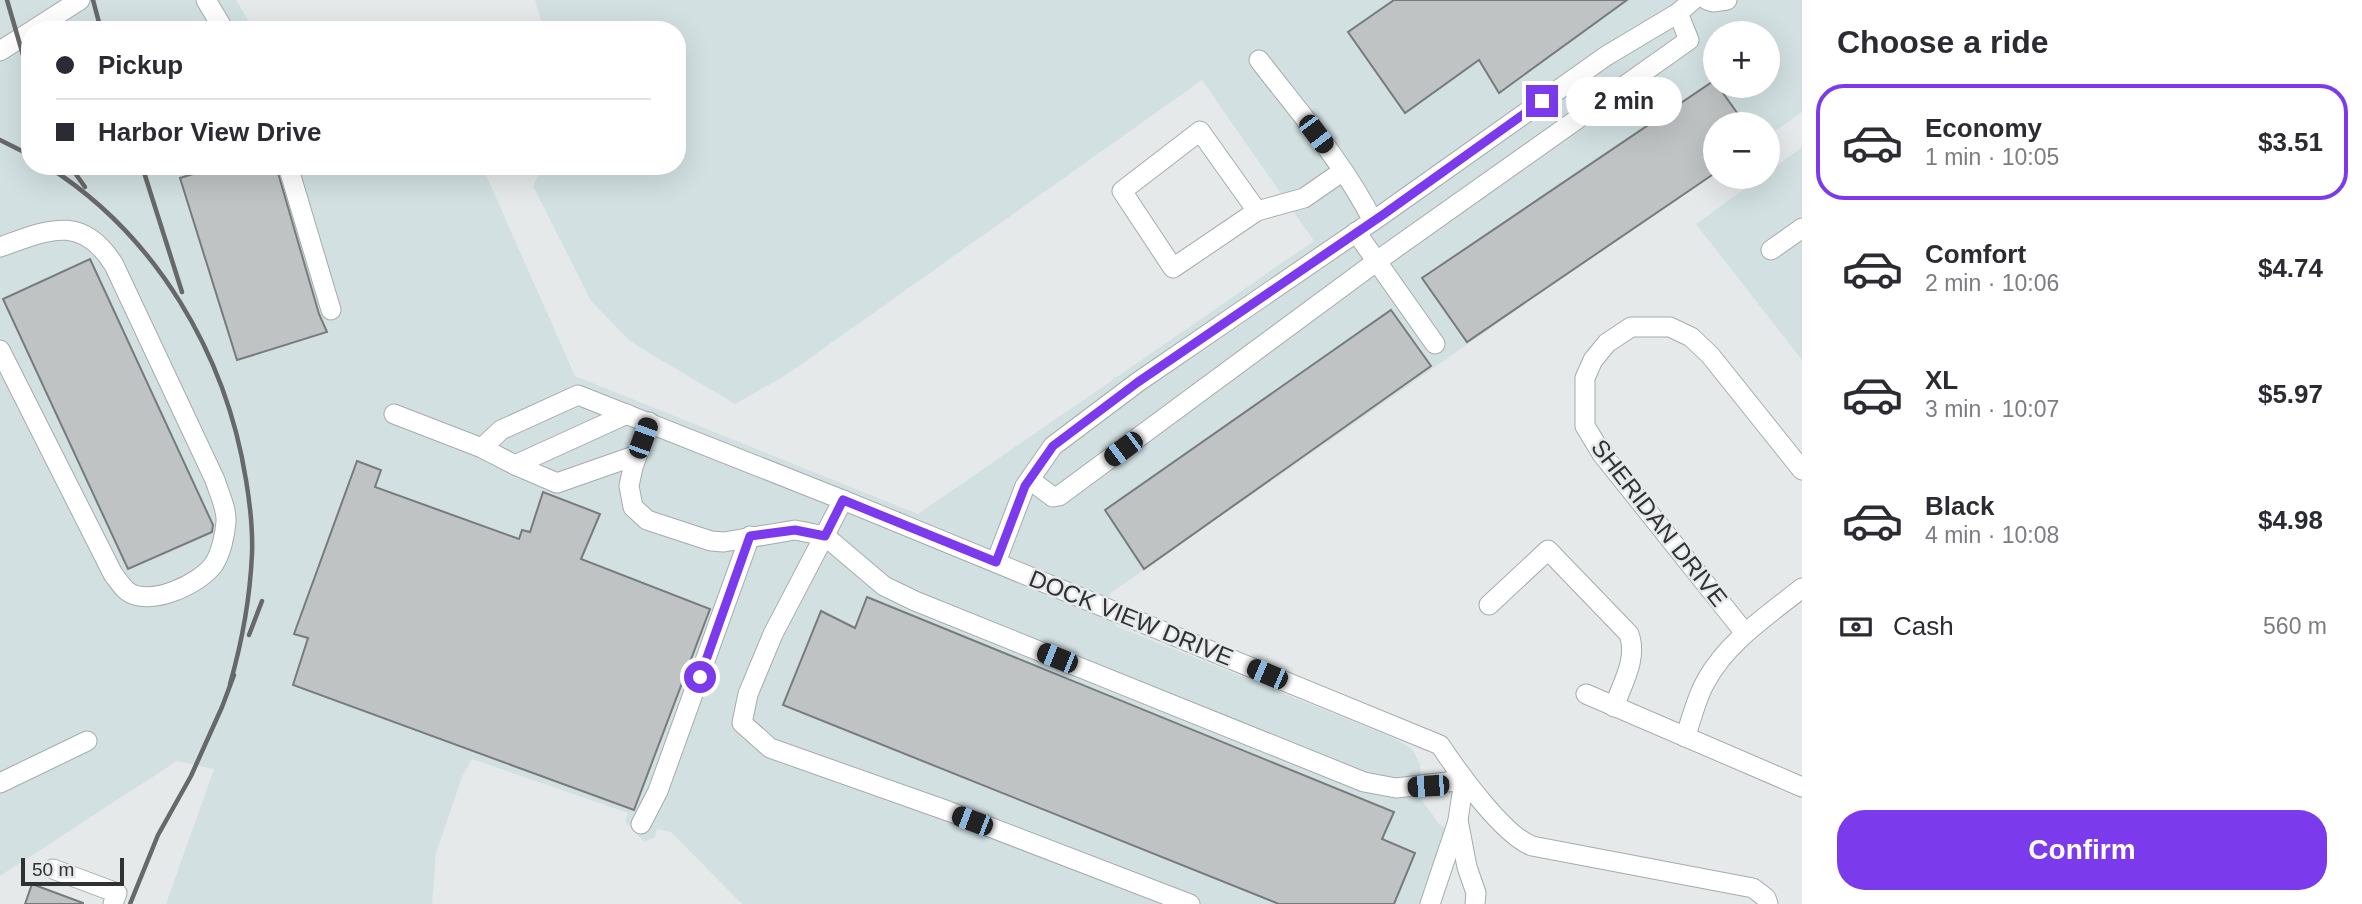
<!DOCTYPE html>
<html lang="en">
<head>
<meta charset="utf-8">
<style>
  body { margin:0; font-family:Arial,sans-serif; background:#f7f7f7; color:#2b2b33; height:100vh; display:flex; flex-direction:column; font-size:26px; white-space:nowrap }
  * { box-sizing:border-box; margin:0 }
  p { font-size:23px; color:#7c7c81 }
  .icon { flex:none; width:38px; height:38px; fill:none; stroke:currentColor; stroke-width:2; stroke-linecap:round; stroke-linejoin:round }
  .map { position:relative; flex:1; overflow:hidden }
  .side { display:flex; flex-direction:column; background:#fff; width:560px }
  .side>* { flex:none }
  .top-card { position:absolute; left:21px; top:21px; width:665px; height:154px; border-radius:28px; box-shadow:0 7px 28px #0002; display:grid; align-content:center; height:154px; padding:0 35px; background:#fff }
  .buttons { position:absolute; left:1703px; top:21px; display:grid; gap:14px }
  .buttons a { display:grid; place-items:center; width:77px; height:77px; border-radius:50%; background:#fff; box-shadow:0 7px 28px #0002; font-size:35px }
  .scale { position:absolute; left:21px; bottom:18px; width:103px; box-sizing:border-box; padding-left:7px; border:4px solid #303132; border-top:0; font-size:19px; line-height:24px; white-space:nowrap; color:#303132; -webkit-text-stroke:5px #e5e9ea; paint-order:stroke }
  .end { position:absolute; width:32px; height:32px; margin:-16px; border:9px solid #7c3aed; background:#fff; box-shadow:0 0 0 4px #fff }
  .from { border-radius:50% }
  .bubble { position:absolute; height:49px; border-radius:24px; background:#fff; box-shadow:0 7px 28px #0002; font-size:23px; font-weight:600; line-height:49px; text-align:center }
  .car { position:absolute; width:21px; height:42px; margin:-21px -10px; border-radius:9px; box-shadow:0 0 5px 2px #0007; background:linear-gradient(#222 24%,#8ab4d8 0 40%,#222 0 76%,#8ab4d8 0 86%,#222 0) }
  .top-card b { display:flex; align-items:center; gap:24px; height:66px; font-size:26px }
  .top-card b+b { border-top:2px solid #e1e1e2 }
  .top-card i { width:18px; height:18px; background:#2b2b33 }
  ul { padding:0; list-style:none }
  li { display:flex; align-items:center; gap:21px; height:116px; margin:0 14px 10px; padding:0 21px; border:4px solid transparent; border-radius:28px }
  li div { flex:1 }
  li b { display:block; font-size:26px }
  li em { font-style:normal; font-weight:600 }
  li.active { border-color:#7c3aed }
  li>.icon { width:63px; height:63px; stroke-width:1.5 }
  h2 { padding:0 35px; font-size:32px; line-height:84px }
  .pay { display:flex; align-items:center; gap:18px; height:77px; padding:0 35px; font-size:26px }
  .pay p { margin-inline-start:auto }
  .action { display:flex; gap:14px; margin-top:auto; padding:14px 35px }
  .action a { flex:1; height:80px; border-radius:28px; background:#7c3aed; color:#fff; font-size:28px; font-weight:600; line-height:80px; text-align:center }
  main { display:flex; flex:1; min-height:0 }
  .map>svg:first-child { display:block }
</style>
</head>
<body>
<main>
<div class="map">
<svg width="1802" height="904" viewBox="0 0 1802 904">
  <rect width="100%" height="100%" fill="#e5e9ea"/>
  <g fill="#d2e0e2" fill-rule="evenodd">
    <path d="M0 0H236L254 30H30V166H482L575 376 918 514 1314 241 1202 80 786 375 735 404 631 342 591 301 533 186 542 166H677V30H544L535 0H1802V112L1768 136V124H1715V172L1109 594 1116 626 1394 738 1412 749 1420 764 1421 799 1439 824 1464 837 1440 904H742L671 832 657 829 655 837 644 842 625 821 628 813 472 759 462 777 436 853 432 904H166L214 769 177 761 0 876ZM1715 33H1768V86H1715Z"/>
    <path d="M1802 147V360L1696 224 1761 177H1768V172Z"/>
  </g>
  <g fill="#bfc3c4" stroke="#777b7b" stroke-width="2">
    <path d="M1394 0H1627L1499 93 1479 60 1405 113 1348 32Z"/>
    <path d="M1715 80V86H1718L1745 124H1715V173L1467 342 1422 278Z"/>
    <path d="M219 166H276L319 314 327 332 237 360 180 178Z"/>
    <path d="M90 259 213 525 212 532 128 569 3 299Z"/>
    <path d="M1391 310 1431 366 1144 569 1105 510Z"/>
    <path d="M357 461 381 470 375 487 519 539 522 530 530 532 543 492 600 514 581 559 710 609 634 810 293 685 308 638 294 634Z"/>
    <path d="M867 597 1394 812 1382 839 1415 853 1394 904H1279L783 705 821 611 855 628Z"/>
    <path d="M32 884 83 903V904H25Z"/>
  </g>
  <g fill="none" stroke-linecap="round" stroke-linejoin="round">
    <defs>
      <g id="minor">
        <path d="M206 0 224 30"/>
        <path d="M1707 0 1713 2 1727 0"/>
        <path d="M33 30 80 0"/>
        <path d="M0 51 30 32"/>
        <path d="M1259 60C1299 112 1343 162 1373 221"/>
        <path d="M288 166 331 310"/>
        <path d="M1257 211 1200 131 1122 191 1173 268 1257 211 1304 198 1343 171"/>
        <path d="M1356 232 1435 344"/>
        <path d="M0 247C48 230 82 213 114 265L215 480C219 493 227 509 226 522 225 535 221 553 214 564 200 584 149 608 127 591 122 587 117 579 113 574L0 350"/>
        <path d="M1771 250 1802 228"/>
        <path d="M394 414 482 448 515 465 627 414"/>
        <path d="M649 422 633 467 629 486 633 507 647 520 711 541 724 542 795 530 825 536 884 586 915 601 1364 782 1396 788 1464 780"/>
        <path d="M482 448 501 430 578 395 843 500 1440 745C1458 772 1503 835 1532 846L1753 888 1766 898 1768 904"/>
        <path d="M515 465 557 483 637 455"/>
        <path d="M1030 480 1053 497 1059 496 1377 261 1689 40 1678 13"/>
        <path d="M843 500 773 634 748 694 742 723 770 748 948 811 1190 904"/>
        <path d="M996 562 1025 486 1053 446 1138 382 1383 214 1606 56 1678 13 1693 0"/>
        <path d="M1489 605 1548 550 1629 634C1638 659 1622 684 1614 707"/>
        <path d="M1745 633 1602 454 1585 426V378L1593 360 1607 343 1631 327H1670L1691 337 1710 355 1802 470"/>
        <path d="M1586 694 1802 787"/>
        <path d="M1685 737C1692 719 1696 698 1706 681 1727 642 1767 616 1802 588"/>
        <path d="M1464 780 1458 820 1467 867 1476 893 1475 904"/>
        <path d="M0 783 87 741"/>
        <path d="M641 824 658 791 750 536"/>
        <path d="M53 869 117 893 113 904"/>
        <path d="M1430 904 1458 821"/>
      </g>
    </defs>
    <use href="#minor" stroke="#a6abab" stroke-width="21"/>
    <use href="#minor" stroke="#fff" stroke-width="19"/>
    <g stroke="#666869" stroke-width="4.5">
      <path d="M7 0 30 79"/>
      <path d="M93 0 101 30"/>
      <path d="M0 140 30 155"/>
      <path d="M47 166C156 235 226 354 246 480 250 504 253 529 252 554 250 598 242 642 230 684"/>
      <path d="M70 166 85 187"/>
      <path d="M142 166 182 292"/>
      <path d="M249 635 262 601"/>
      <path d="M130 904 158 835 191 776 222 707 234 675"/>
    </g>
  </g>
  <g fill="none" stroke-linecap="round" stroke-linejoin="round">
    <path stroke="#7c3aed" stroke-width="9" d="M700 677 750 536 795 530 825 536 843 500 996 562 1025 486 1053 446 1138 382 1384 214 1542 101"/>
  </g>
  <g text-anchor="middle" stroke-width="5" stroke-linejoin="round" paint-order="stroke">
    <g font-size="24" fill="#303132" stroke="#e5e9ea">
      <text transform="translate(1659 523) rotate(52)" y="8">SHERIDAN DRIVE</text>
      <text transform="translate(1131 618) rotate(22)" y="8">DOCK VIEW DRIVE</text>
    </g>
  </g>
</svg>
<div class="buttons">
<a>+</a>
<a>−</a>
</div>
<div class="scale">50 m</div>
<i class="end from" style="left:700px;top:677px"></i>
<i class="end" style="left:1542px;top:101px"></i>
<div class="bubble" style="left:1566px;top:77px;width:116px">2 min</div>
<i class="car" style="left:1316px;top:134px;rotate:143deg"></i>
<i class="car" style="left:643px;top:438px;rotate:20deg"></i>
<i class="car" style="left:1123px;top:449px;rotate:233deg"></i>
<i class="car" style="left:1057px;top:658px;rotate:292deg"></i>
<i class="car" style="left:1267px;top:674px;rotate:293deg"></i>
<i class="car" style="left:1428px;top:786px;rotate:266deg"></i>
<i class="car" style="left:972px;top:821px;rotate:291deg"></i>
<div class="top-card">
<b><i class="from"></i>Pickup</b>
<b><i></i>Harbor View Drive</b>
</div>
</div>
<section class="side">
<h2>Choose a ride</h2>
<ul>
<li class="active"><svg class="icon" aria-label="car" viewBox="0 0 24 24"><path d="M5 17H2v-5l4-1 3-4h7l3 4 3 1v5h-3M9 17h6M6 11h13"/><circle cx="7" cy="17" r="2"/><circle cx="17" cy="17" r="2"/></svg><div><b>Economy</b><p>1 min · 10:05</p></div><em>$3.51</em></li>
<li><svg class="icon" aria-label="car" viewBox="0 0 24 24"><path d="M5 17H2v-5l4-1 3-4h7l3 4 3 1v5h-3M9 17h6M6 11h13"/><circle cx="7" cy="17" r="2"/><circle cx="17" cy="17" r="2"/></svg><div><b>Comfort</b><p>2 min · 10:06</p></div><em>$4.74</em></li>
<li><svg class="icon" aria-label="car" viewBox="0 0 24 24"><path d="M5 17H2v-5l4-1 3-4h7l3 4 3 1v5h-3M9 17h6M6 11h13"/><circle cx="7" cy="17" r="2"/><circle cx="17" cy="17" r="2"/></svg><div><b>XL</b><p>3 min · 10:07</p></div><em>$5.97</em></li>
<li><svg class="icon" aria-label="car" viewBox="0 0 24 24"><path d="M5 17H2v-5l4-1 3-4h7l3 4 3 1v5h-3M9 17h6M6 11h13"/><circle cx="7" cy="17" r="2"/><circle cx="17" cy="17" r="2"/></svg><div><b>Black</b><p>4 min · 10:08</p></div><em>$4.98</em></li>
</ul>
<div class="pay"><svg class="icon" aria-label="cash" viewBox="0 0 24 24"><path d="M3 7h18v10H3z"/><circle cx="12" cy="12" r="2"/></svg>Cash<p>560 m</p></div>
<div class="action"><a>Confirm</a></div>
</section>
</main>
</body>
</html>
